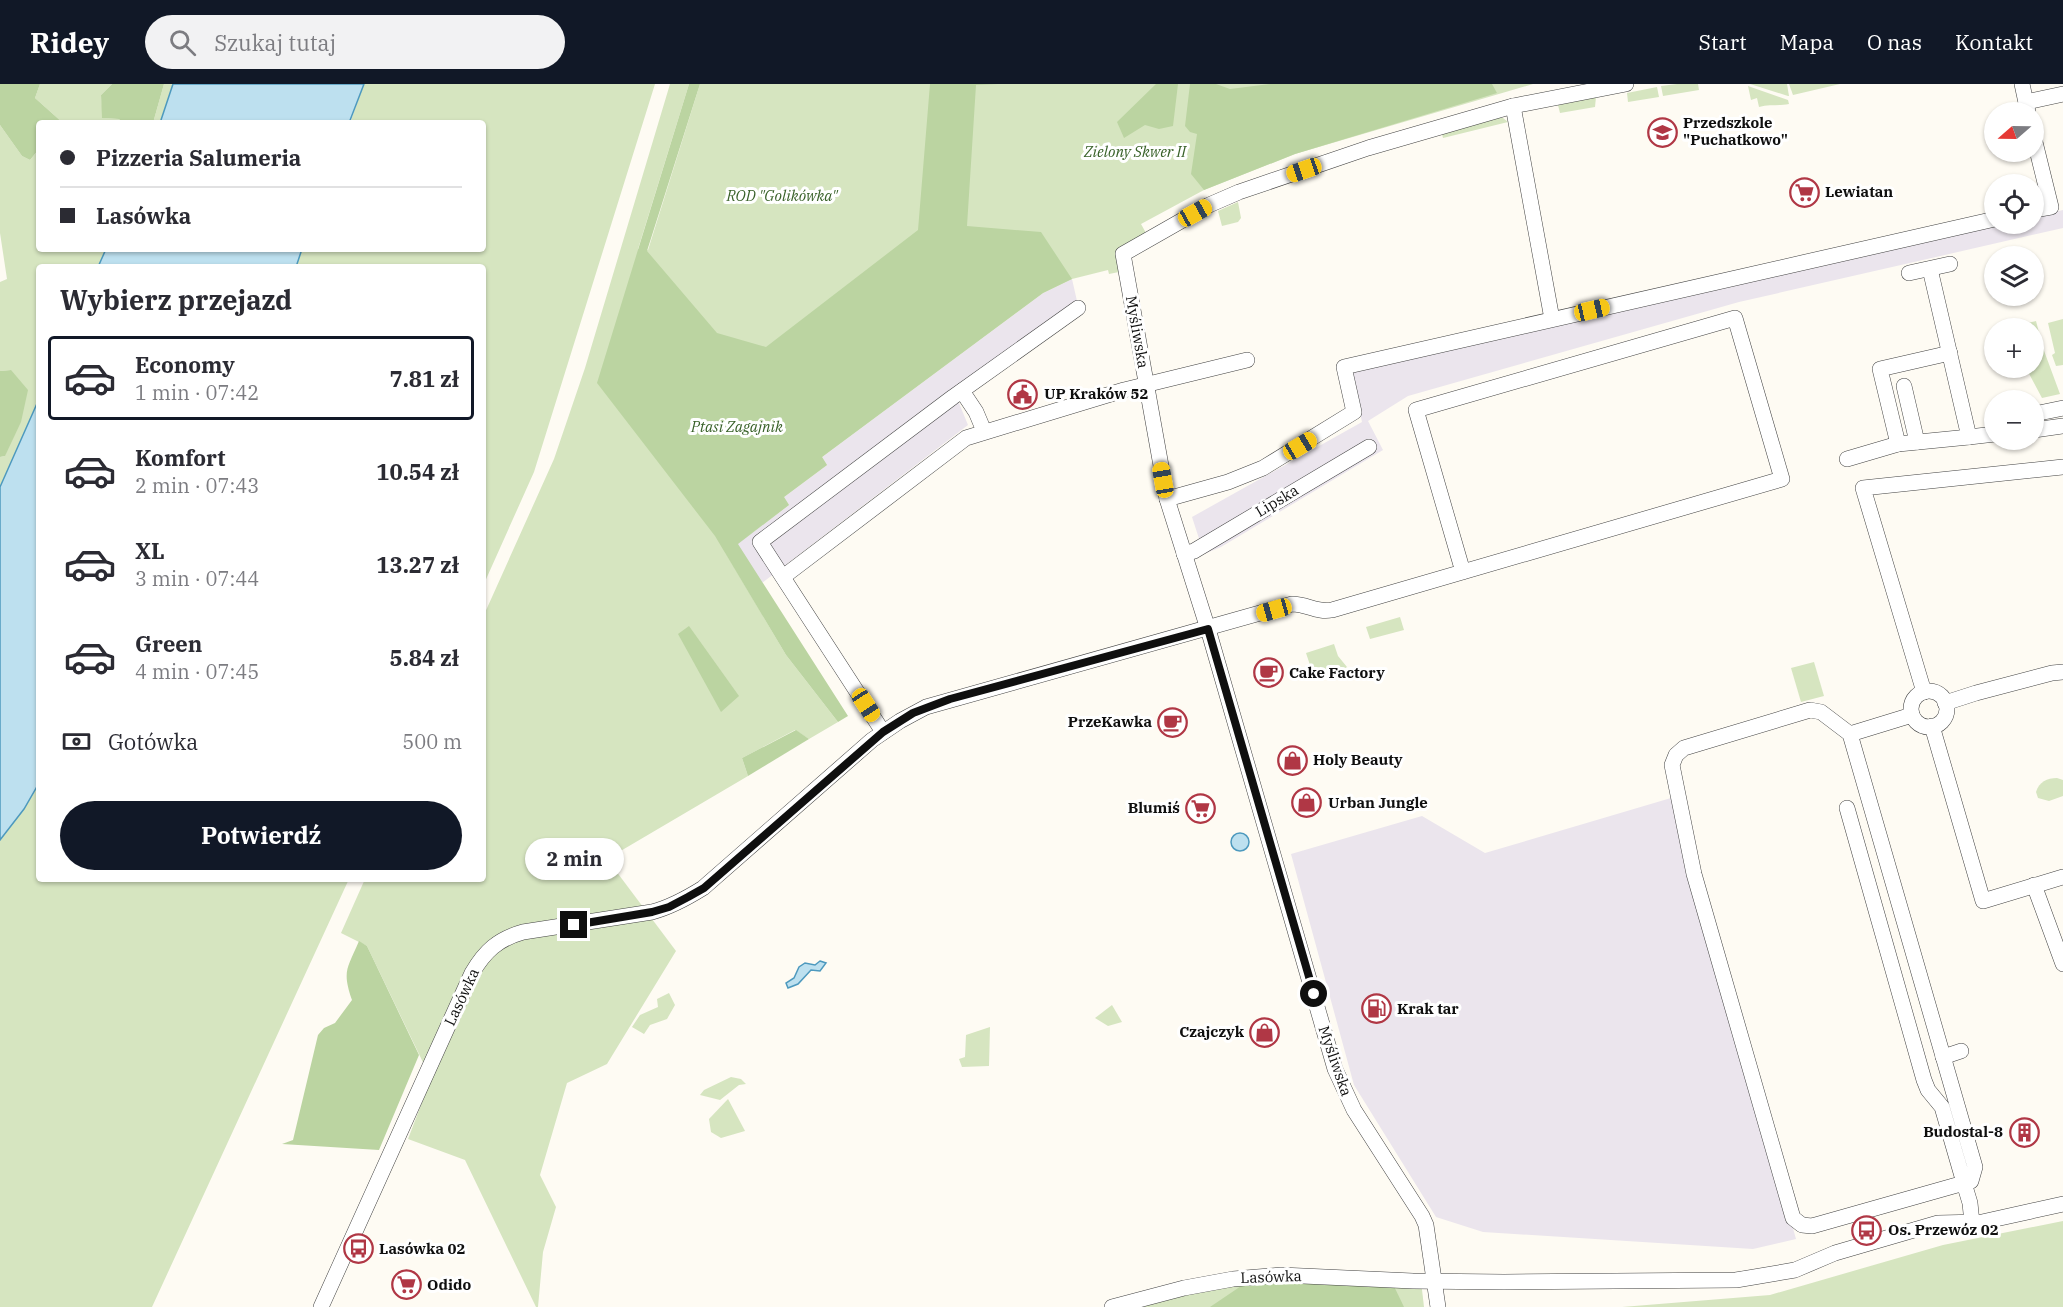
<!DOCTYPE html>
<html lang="pl">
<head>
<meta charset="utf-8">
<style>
  body { margin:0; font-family:"IBM Plex Serif",serif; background:#f2f2f3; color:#2b2b33; height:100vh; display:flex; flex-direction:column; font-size:22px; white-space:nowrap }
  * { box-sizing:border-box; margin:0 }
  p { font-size:20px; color:#7c7c81 }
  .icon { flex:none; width:33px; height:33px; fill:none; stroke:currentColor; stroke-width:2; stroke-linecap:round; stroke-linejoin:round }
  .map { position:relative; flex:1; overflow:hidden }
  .side { position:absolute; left:36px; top:180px; width:450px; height:618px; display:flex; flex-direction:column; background:#fff; border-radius:6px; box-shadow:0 2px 4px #0004 }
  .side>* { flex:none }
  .top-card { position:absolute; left:36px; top:36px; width:450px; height:132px; border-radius:6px; box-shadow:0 2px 4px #0004; display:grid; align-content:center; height:132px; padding:0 24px; background:#fff }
  .needle { width:39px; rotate:250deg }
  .fabs { position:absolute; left:1984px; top:18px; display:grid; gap:12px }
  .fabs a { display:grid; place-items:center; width:60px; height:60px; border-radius:50%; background:#fff; box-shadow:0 2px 4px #0004; font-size:30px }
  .end { position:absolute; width:27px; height:27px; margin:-14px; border:8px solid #0f0f0f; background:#fff; box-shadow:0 0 0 3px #fff }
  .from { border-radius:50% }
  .bubble { position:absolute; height:42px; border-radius:21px; background:#fff; box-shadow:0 2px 4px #0004; font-size:20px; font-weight:700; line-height:42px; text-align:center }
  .car { position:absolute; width:18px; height:36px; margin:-18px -9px; border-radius:8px; box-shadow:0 0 4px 2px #0007; background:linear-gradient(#f5c518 24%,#345 0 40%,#f5c518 0 76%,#345 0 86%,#f5c518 0) }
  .top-card b { display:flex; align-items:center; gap:21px; height:57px; font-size:22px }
  .top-card b+b { border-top:2px solid #e1e1e2 }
  .top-card i { width:15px; height:15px; background:#2b2b33 }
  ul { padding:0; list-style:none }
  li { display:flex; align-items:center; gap:18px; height:84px; margin:0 12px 9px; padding:0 12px; border:3px solid transparent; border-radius:6px }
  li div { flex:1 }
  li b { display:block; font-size:22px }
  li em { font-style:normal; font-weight:700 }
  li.selected { border-color:#111827 }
  li>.icon { width:54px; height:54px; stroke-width:1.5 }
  h2 { padding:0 24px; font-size:27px; line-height:72px }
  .pay { display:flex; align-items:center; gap:15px; height:66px; padding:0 24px; font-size:22px }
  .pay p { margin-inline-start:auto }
  .cta { display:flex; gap:12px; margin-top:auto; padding:12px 24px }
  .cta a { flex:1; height:69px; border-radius:36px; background:#111827; color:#fff; font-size:24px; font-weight:700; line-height:69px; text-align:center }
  header { display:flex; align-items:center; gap:36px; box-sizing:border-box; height:84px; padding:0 30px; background:#111827; color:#fff }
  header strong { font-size:28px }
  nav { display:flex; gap:33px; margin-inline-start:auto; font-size:21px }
  .search { width:420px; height:54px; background:#f2f2f3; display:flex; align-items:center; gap:15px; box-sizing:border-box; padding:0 21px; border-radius:33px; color:#7c7c81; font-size:22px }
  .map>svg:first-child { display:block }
</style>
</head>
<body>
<header>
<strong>Ridey</strong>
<div class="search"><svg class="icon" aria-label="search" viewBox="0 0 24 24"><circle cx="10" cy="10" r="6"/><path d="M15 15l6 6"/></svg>Szukaj tutaj</div>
<nav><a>Start</a><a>Mapa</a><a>O nas</a><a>Kontakt</a></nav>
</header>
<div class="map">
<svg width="2063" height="1223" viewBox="0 0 2063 1223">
  <rect width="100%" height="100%" fill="#fefbf3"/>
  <g fill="#ebe5ed">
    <path d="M2063 126V144L1739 218 1408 312 1368 337 1383 366 1221 463 1204 470 1192 433 1362 338 1351 288 2003 140H2034V133Z"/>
    <path d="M1072 195 1077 217 954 307 968 341 762 499 737 460 789 421 784 413 827 381 822 373 1043 209Z"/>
    <path d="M1671 714 1796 1155 1753 1165 1483 1148 1436 1133 1354 1001 1291 770 1422 732 1485 769Z"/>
  </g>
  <g fill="#d6e5c0">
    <path d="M40 0H112L101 11 103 34 119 35 122 39H63L35 14Z"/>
    <path d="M164 0H173L160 39H153Z"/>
    <path d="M364 0H655L534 388 483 502V183H296L302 165H483V39H350Z"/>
    <path d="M670 0H689L638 165 648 166 700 0H1533L1295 70 1204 106 1141 140 1146 149 1116 168 1119 188 1109 190 1108 186 1072 195 1043 209 822 373 827 381 784 413 789 421 725 468 786 571 838 638 809 655 795 646 742 674 748 692 607 775 676 867 607 980 567 999 540 1091 556 1123 543 1168 538 1223H536L465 1076 408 1055 431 995 367 862 341 849 365 795H483V533L554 375 585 284Z"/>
    <path d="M1677 0H1698L1699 6 1663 12 1661 2Z"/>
    <path d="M1750 0H1787L1789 12H1788Z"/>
    <path d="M1789 0H1840L1793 11Z"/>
    <path d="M1748 2 1788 16 1789 20C1779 22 1770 20 1759 23L1757 14 1751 16Z"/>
    <path d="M1657 3 1659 13 1628 18 1627 9Z"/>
    <path d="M1596 13 1595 23 1560 29 1558 21Z"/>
    <path d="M1498 34H1503L1508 38 1443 54 1442 50Z"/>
    <path d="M0 41 22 72 30 76 39 65V165H106L98 183H39V315L0 403V373L5 372 11 286 0 287V198L7 195 0 149Z"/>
    <path d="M1238 118 1241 134 1238 138 1222 142 1218 127Z"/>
    <path d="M2063 235V281L2056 282 2052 271 2055 269 2048 239Z"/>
    <path d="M2036 237 2043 264 2060 310 2042 314 2026 284H2034V244H2005Z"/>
    <path d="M1400 533 1404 546 1370 555 1366 543Z"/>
    <path d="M1334 560 1338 572 1347 583 1340 587 1334 595 1329 596 1323 591 1312 587 1306 569Z"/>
    <path d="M1814 578 1824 612 1801 618 1791 584Z"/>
    <path d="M2057 694 2063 696V712L2049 717 2038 714 2036 708C2039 698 2047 694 2057 694Z"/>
    <path d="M39 699V795H349L152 1223H0V756L24 725Z"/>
    <path d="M669 909 675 921 667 935 650 941 644 950 632 943 640 931 658 923 657 915Z"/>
    <path d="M1112 921 1122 938 1108 942 1095 934Z"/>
    <path d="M990 943 989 982 962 983 959 975 965 973 966 951Z"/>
    <path d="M731 993 741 995 746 1000 739 1001 720 1016 700 1011 704 1006Z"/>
    <path d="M728 1015 745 1047 721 1054 711 1048 709 1035Z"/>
    <path d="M2063 1137V1223H1622L1770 1211 1943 1161Z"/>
    <path d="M1250 1196 1421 1197 1424 1223H1116Z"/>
  </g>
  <g fill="#bbd4a1">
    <path d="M0 0H40L35 14 63 39H39V65L30 76 22 72 0 41Z"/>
    <path d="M112 0H164L153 39H122L119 35 102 34 101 11Z"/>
    <path d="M689 0H700L647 167 717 249 766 263 918 146 930 0H998L976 1 967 142 1041 148 1072 195 1043 209 822 373 827 381 784 413 789 421 738 460 848 632 838 638 786 571 715 452 597 299Z"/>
    <path d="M1156 0H1178L1173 42 1159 45 1145 41 1124 54 1117 38Z"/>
    <path d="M1190 0H1216L1230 5 1270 0H1492L1497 9 1295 70 1204 106 1191 90 1197 50 1190 48 1185 42Z"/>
    <path d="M11 286 28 306 21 338 5 372 0 373V287Z"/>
    <path d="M689 542 739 612 721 628 678 550Z"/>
    <path d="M796 646 809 655 748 692 742 674Z"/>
    <path d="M359 857 367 862 419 971 379 1066 282 1060 293 1056 318 951 324 944 335 939 352 916C342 887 347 885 359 857Z"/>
    <path d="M1250 1196 1392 1198 1404 1223H1210Z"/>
  </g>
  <g fill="#bde0ef" stroke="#4d99be" stroke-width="1.5">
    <path d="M173 0H364L349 39H160Z"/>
    <path d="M106 165H302L296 183H98Z"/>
    <path d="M39 315V699L24 725 0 756V403Z"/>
    <circle cx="1240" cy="758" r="9"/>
    <path d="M820 877 826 879 820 887 811 886 798 900 788 904 786 899 794 894 799 883 805 879 815 881Z"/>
  </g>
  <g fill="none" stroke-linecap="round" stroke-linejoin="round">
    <defs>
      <g id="street">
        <path d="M2022 0 2028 28"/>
        <path d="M2026 18 2063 10"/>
        <path d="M1513 22 1552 235"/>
        <path d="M2034 54 2051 123 2034 126"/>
        <path d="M1930 185 1969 353 1995 350"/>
        <path d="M1909 189 1950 180"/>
        <path d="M1904 302 1917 358"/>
        <path d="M962 307 976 328 984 347"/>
        <path d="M2034 330 2063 324"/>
        <path d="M2034 346 2063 342"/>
        <path d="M1898 360 1880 285 1950 269"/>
        <path d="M1847 375 1898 360 1969 353"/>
        <path d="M1167 415 1228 398 1263 384 1354 328 1344 283 1995 135"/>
        <path d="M1184 470 1194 467 1369 363"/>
        <path d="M783 493 966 354 1124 306 1247 276"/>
        <circle cx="1929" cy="625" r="18"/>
        <path d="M1924 608 1863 404 2063 383"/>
        <path d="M1945 619 1976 609 2052 589 2063 588"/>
        <path d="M1932 642 1983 817 2063 793"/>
        <path d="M883 648 760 458 953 313 1078 224"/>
        <path d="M1850 650 1912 631"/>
        <path d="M1847 724 1924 996 1928 1006 1942 1023 1964 1099 1812 1142 1802 1141 1793 1134 1694 790 1672 681 1676 671 1684 664 1810 626 1821 628 1850 650 1975 1083 1971 1097 1964 1099 1970 1119 1972 1139"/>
        <path d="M2034 801 2063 880"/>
        <path d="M1943 973 1961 967"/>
        <path d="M321 1223 472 889C485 867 498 855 523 848L652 828C671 823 687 814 703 804L872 656 900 637 926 623 1292 520C1307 520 1317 529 1332 526L1782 395 1735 234 1416 326 1463 488"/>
        <path d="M1112 1223 1184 1204 1233 1195 1281 1191 1413 1197 1504 1198 1736 1196 1795 1186 1835 1169 1938 1139 1982 1138 2063 1120"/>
        <path d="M1438 1223 1426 1141 1422 1132 1354 1026 1335 985 1208 545 1167 415 1123 170 1209 121 1239 108 1368 64 1513 22 1626 0"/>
      </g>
    </defs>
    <use href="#street" stroke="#424242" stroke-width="16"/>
    <use href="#street" stroke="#fff" stroke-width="15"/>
  </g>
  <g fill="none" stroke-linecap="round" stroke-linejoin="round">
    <path stroke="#0f0f0f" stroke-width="8" d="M574 841 652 828 669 823 688 813 704 804 883 648 913 629 950 615 1208 545 1314 910"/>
  </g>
  <defs>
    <symbol id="school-ring" viewBox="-11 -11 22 22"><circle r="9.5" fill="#fff" stroke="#b03745" stroke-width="1.5"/><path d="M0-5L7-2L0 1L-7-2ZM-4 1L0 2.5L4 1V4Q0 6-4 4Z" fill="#b03745"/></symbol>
    <symbol id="supermarket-ring" viewBox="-11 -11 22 22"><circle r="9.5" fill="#fff" stroke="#b03745" stroke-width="1.5"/><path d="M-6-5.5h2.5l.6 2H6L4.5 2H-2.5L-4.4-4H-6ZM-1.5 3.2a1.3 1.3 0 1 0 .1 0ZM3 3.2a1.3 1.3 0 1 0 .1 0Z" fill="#b03745"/></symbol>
    <symbol id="civic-ring" viewBox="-11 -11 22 22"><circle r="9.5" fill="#fff" stroke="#b03745" stroke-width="1.5"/><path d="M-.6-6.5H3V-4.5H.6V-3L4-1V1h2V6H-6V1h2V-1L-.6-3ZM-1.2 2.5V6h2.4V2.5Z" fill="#b03745"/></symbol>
    <symbol id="cafe-ring" viewBox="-11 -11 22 22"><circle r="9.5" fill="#fff" stroke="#b03745" stroke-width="1.5"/><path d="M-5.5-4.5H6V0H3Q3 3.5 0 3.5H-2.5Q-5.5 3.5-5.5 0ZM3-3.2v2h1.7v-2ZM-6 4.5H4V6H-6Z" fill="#b03745"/></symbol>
    <symbol id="shop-ring" viewBox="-11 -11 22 22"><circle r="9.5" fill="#fff" stroke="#b03745" stroke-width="1.5"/><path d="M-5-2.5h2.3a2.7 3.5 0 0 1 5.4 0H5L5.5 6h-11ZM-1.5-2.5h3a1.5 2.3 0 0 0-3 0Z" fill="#b03745"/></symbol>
    <symbol id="fuel-ring" viewBox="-11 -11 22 22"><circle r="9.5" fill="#fff" stroke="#b03745" stroke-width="1.5"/><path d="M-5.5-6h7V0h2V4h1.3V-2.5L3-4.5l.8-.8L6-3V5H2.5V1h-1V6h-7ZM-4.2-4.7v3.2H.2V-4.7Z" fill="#b03745"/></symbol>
    <symbol id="building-ring" viewBox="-11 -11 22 22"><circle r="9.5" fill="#fff" stroke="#b03745" stroke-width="1.5"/><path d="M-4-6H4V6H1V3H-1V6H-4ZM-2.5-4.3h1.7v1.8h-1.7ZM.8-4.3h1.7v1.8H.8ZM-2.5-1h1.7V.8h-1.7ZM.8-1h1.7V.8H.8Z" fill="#b03745"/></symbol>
    <symbol id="bus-ring" viewBox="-11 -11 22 22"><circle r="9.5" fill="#fff" stroke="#b03745" stroke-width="1.5"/><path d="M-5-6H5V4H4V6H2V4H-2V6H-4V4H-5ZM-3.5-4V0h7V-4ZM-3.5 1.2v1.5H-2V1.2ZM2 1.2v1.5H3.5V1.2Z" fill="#b03745"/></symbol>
  </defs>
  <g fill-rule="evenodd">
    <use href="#school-ring" x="1646" y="32" width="33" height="33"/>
    <use href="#supermarket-ring" x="1788" y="92" width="33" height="33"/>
    <use href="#civic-ring" x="1006" y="294" width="33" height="33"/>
    <use href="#cafe-ring" x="1252" y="572" width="33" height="33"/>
    <use href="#cafe-ring" x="1156" y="622" width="33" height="33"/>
    <use href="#shop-ring" x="1276" y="660" width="33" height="33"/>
    <use href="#shop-ring" x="1290" y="702" width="33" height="33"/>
    <use href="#supermarket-ring" x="1184" y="708" width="33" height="33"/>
    <use href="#fuel-ring" x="1360" y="908" width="33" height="33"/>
    <use href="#shop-ring" x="1248" y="932" width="33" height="33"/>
    <use href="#building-ring" x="2008" y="1032" width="33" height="33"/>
    <use href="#bus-ring" x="1850" y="1130" width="33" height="33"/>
    <use href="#bus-ring" x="342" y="1148" width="33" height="33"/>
    <use href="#supermarket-ring" x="390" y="1184" width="33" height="33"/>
  </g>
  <g text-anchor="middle" stroke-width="6" stroke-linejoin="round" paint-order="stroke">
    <g font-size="15" font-weight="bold" fill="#0f0f0f" stroke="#fff" text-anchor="start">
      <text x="1683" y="44">Przedszkole<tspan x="1683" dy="17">"Puchatkowo"</tspan></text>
      <text x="1825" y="113">Lewiatan</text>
      <text x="1044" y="315">UP Kraków 52</text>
      <text x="1289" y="594">Cake Factory</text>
      <text x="1152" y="643" text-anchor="end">PrzeKawka</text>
      <text x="1313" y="681">Holy Beauty</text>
      <text x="1328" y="724">Urban Jungle</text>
      <text x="1180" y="729" text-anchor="end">Blumiś</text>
      <text x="1397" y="930">Krak tar</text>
      <text x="1244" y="953" text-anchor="end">Czajczyk</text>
      <text x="2003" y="1053" text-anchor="end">Budostal-8</text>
      <text x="1888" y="1151">Os. Przewóz 02</text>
      <text x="379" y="1170">Lasówka 02</text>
      <text x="427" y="1206">Odido</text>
    </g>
    <g font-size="15" font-style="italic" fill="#376027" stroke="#fff">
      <text x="1135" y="73">Zielony Skwer II</text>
      <text x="782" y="117">ROD "Golikówka"</text>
      <text x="737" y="348">Ptasi Zagajnik</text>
    </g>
    <g font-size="15" fill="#0f0f0f" stroke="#fff">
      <text transform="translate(1137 248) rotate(80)" y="5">Myśliwska</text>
      <text transform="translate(1277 417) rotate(-31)" y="5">Lipska</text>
      <text transform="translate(462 913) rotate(-65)" y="5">Lasówka</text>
      <text transform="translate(1335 977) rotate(71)" y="5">Myśliwska</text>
      <text transform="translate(1271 1193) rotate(-2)" y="5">Lasówka</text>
    </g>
  </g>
</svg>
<div class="fabs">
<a><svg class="needle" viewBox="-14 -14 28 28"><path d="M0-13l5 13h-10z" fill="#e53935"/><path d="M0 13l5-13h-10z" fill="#7c7c81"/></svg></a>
<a><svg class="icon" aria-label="locate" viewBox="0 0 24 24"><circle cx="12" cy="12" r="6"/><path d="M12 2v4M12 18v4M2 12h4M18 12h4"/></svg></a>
<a><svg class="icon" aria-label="layers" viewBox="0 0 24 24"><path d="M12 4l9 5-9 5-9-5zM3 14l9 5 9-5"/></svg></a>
<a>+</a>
<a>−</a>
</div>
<i class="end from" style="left:1314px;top:910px"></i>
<i class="end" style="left:574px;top:841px"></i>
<div class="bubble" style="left:525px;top:754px;width:99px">2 min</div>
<i class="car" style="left:1304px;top:86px;rotate:251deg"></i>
<i class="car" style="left:1195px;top:129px;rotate:61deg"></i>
<i class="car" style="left:1592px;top:226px;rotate:77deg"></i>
<i class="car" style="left:1300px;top:362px;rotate:59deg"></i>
<i class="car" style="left:1163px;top:396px;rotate:350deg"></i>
<i class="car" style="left:1274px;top:526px;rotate:254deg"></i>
<i class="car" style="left:866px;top:621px;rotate:147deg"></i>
<div class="top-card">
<b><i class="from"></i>Pizzeria Salumeria</b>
<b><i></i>Lasówka</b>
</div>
<section class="side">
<h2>Wybierz przejazd</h2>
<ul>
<li class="selected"><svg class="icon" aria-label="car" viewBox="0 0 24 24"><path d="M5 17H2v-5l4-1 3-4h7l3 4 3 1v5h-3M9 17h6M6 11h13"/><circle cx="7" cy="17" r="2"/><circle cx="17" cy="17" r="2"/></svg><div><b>Economy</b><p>1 min · 07:42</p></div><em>7.81 zł</em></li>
<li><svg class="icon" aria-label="car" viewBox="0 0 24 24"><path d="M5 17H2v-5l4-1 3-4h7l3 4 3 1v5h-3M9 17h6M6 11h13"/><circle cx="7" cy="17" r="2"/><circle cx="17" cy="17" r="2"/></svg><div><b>Komfort</b><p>2 min · 07:43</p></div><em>10.54 zł</em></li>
<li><svg class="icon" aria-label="car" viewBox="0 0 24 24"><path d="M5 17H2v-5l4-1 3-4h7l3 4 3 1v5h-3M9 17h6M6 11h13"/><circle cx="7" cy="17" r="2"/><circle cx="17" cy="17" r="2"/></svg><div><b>XL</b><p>3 min · 07:44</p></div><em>13.27 zł</em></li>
<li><svg class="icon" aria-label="car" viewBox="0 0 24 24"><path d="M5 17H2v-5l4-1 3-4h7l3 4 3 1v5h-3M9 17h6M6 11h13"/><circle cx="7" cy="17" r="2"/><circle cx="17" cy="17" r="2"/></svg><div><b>Green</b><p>4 min · 07:45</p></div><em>5.84 zł</em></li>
</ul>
<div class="pay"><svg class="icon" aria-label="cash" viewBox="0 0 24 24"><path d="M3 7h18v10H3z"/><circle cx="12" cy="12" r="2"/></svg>Gotówka<p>500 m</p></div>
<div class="cta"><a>Potwierdź</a></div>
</section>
</div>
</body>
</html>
